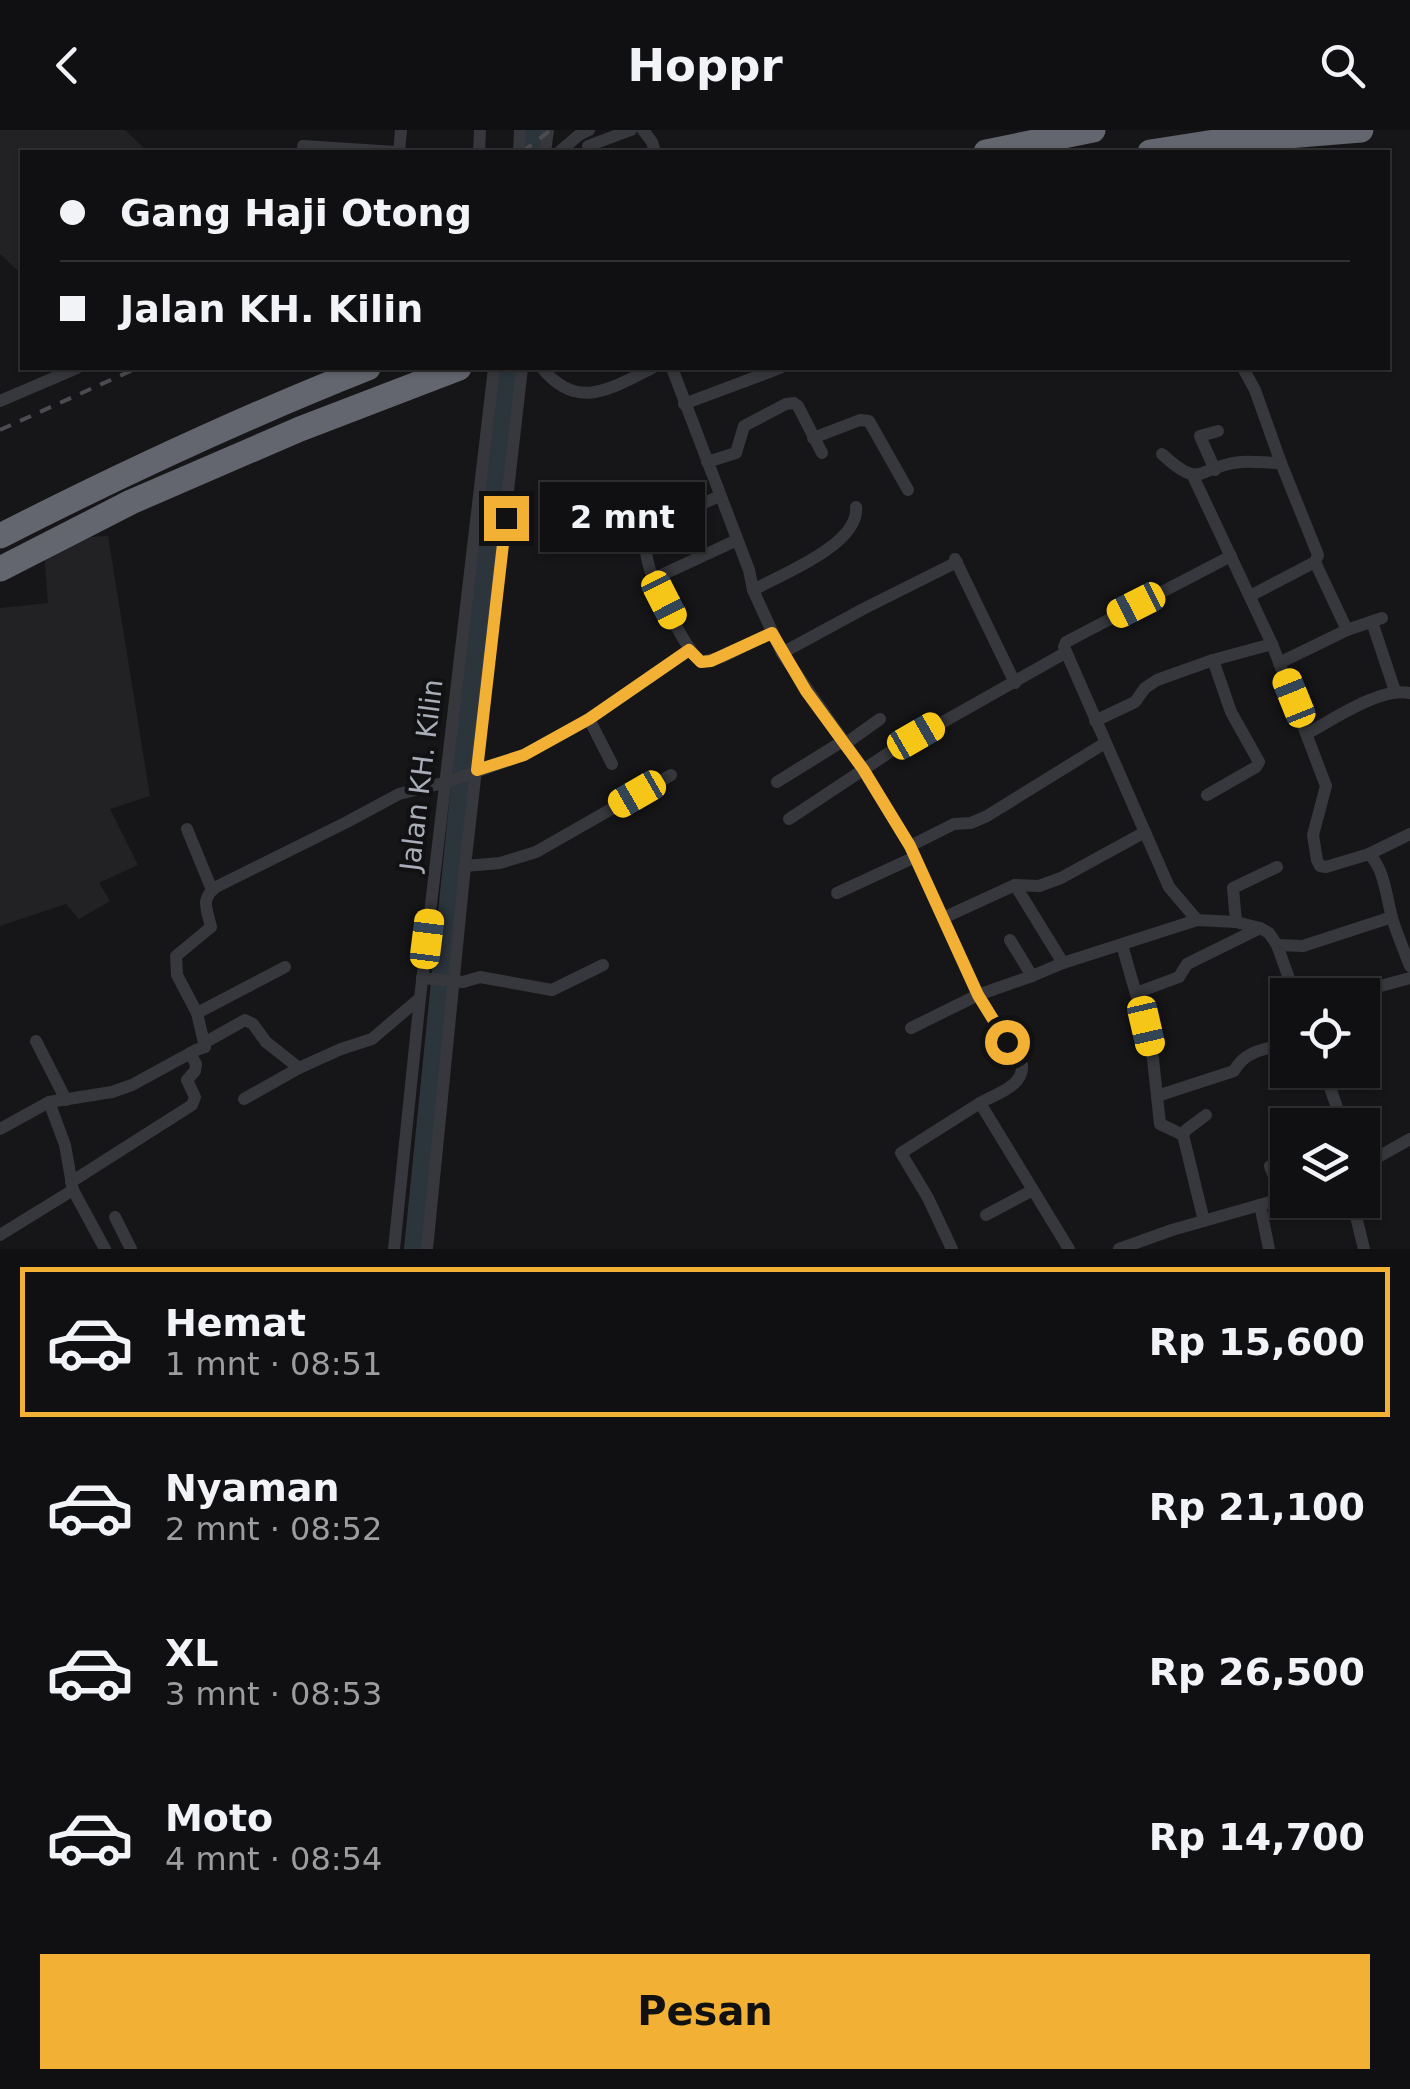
<!DOCTYPE html>
<html lang="id">
<head>
<meta charset="utf-8">
<style>
  body { margin:0; font-family:"DejaVu Sans",sans-serif; background:#19191b; color:#f1f3f6; height:100vh; display:flex; flex-direction:column; font-size:38px; white-space:nowrap }
  * { box-sizing:border-box; margin:0 }
  p { font-size:32px; color:#9c9d9f }
  .icon { flex:none; width:55px; height:55px; fill:none; stroke:currentColor; stroke-width:2; stroke-linecap:round; stroke-linejoin:round }
  .map { position:relative; height:1119px; overflow:hidden }
  .sheet { display:flex; flex-direction:column; background:#101012; flex:1 }
  .sheet>* { flex:none }
  .banner { position:absolute; left:20px; top:20px; width:1370px; height:220px; border-radius:0px; box-shadow:0 2px 8px #0004,0 0 0 2px #303032; display:grid; align-content:center; height:220px; padding:0 40px; background:#101012 }
  .controls { position:absolute; left:1270px; top:848px; display:grid; gap:20px }
  .controls a { display:grid; place-items:center; width:110px; height:110px; border-radius:0px; background:#101012; box-shadow:0 2px 8px #0004,0 0 0 2px #303032; font-size:50px }
  .end { position:absolute; width:45px; height:45px; margin:-22px; border:12px solid #f2b134; background:#111; box-shadow:0 0 0 5px #111 }
  .from { border-radius:50% }
  .bubble { position:absolute; height:70px; border-radius:0px; background:#101012; box-shadow:0 2px 8px #0004,0 0 0 2px #303032; font-size:32px; font-weight:600; line-height:70px; text-align:center }
  .car { position:absolute; width:30px; height:60px; margin:-30px -15px; border-radius:12px; box-shadow:0 0 8px 2px #0007; background:linear-gradient(#f5c518 24%,#345 0 40%,#f5c518 0 76%,#345 0 86%,#f5c518 0) }
  .banner b { display:flex; align-items:center; gap:35px; height:95px; font-size:38px }
  .banner b+b { border-top:2px solid #303032 }
  .banner i { width:25px; height:25px; background:#f1f3f6 }
  ul { padding:18px 0 0; list-style:none }
  li { display:flex; align-items:center; gap:30px; height:150px; margin:0 20px 15px; padding:0 20px; border:5px solid transparent; border-radius:0px }
  li div { flex:1 }
  li b { display:block; font-size:38px }
  li em { font-style:normal; font-weight:600 }
  li.current { border-color:#f2b134 }
  li>.icon { width:90px; height:90px; stroke-width:1.5 }
  .primary-button { display:flex; gap:20px; margin-top:auto; padding:20px 40px }
  .primary-button a { flex:1; height:115px; border-radius:0px; background:#f2b134; color:#111; font-size:40px; font-weight:600; line-height:115px; text-align:center }
  header { display:flex; justify-content:space-between; align-items:center; height:130px; padding:0 40px; background:#101012; font-size:45px; font-weight:600 }
  .map>svg:first-child { display:block }
</style>
</head>
<body>
<header><svg class="icon" aria-label="back" viewBox="0 0 24 24"><path d="M15 5l-7 7 7 7"/></svg>Hoppr<svg class="icon" aria-label="search" viewBox="0 0 24 24"><circle cx="10" cy="10" r="6"/><path d="M15 15l6 6"/></svg></header>
<div class="map">
<svg width="1410" height="1119" viewBox="0 0 1410 1119">
  <rect width="100%" height="100%" fill="#161618"/>
  <g fill="#222225">
    <path d="M0 0H125L148 22H22V145L0 124Z"/>
    <path d="M108 406 150 666 110 679 138 735 99 753 110 771 79 789 66 774 0 796V478L48 473 43 410Z"/>
  </g>
  <g fill="none" stroke-linecap="round" stroke-linejoin="round">
    <g stroke="#2c353c" stroke-width="22">
      <path d="M533 22 536 0"/>
      <path d="M415 1119 466 615 509 238"/>
    </g>
    <g stroke="#37383d" stroke-width="12">
      <path d="M643 0 652 12 655 22"/>
      <path d="M303 16 396 22"/>
      <path d="M588 16 631 0"/>
      <path d="M399 22 401 0"/>
      <path d="M479 22 480 0"/>
      <path d="M519 22 520 0"/>
      <path d="M545 22 548 0"/>
      <path d="M559 22 579 5 589 0"/>
      <path d="M542 238C578 282 611 258 652 238"/>
      <path d="M672 238 749 440 753 460 782 523 863 639 910 716 978 865 1022 935C1024 956 996 964 980 973L1069 1119"/>
      <path d="M1243 238 1255 260 1281 333 1318 425 1315 432 1347 500 1382 488"/>
      <path d="M0 271 77 238"/>
      <path d="M684 274 780 238"/>
      <path d="M813 308 860 290 869 291 908 360"/>
      <path d="M1162 324C1203 362 1197 336 1241 332 1253 331 1268 333 1281 333"/>
      <path d="M707 332 736 323 744 296 786 274 794 273 798 276 822 323"/>
      <path d="M1215 340 1200 306 1218 301"/>
      <path d="M1193 346 1272 514 1326 656 1313 705 1317 730 1320 736 1326 737 1369 724C1386 741 1386 769 1393 791 1398 806 1404 821 1410 836"/>
      <path d="M719 366C702 375 661 389 652 406 648 412 645 421 647 428 651 451 684 517 701 532L722 527 771 503"/>
      <path d="M955 429 1015 553"/>
      <path d="M653 449 737 410"/>
      <path d="M753 460C781 445 860 414 856 377"/>
      <path d="M1250 466 1315 432"/>
      <path d="M1372 492 1395 561"/>
      <path d="M782 523 865 478 957 432"/>
      <path d="M1279 533 1347 500"/>
      <path d="M589 589 612 634"/>
      <path d="M1095 591 1135 572 1145 558 1157 550 1213 530"/>
      <path d="M1308 603C1334 589 1380 557 1410 563"/>
      <path d="M845 614 880 589"/>
      <path d="M777 652 843 611"/>
      <path d="M1207 665 1256 637 1259 632 1231 582 1213 530 1272 514"/>
      <path d="M789 689 890 622 1065 523"/>
      <path d="M187 699 212 760"/>
      <path d="M910 716 954 694 971 693 987 686 1105 613"/>
      <path d="M1369 724 1410 704"/>
      <path d="M465 736 500 733 536 722 671 645"/>
      <path d="M1015 755 1063 833"/>
      <path d="M837 763 915 727"/>
      <path d="M943 788 1015 755 1039 756 1061 748 1145 702"/>
      <path d="M1197 790 1169 757 1064 517 1066 512 1231 426"/>
      <path d="M1236 792 1233 758 1277 737"/>
      <path d="M1010 810 1032 846 1063 833 1197 790 1236 792 1260 798 1269 803 1277 815 1295 865"/>
      <path d="M1122 815 1152 920 1160 994 1183 1005"/>
      <path d="M1277 815 1303 816 1392 787"/>
      <path d="M422 848 463 852 480 847 552 860 603 835"/>
      <path d="M1136 863 1179 847 1187 834 1260 798"/>
      <path d="M1347 865 1410 848"/>
      <path d="M197 883 285 837"/>
      <path d="M911 898 978 865 1032 846"/>
      <path d="M36 911 66 970"/>
      <path d="M204 913 245 890 253 894 266 912 299 938"/>
      <path d="M1324 940 1343 995"/>
      <path d="M1157 966 1234 941C1245 920 1266 919 1288 914"/>
      <path d="M244 969 299 938 341 919 372 909 420 868"/>
      <path d="M49 972 65 1015 73 1060 105 1119"/>
      <path d="M0 999 49 972 112 962 132 955 196 920 205 917 197 883 177 845 176 826 211 797C207 779 200 769 216 757L345 693 399 664 447 652 524 625 589 589 689 520"/>
      <path d="M1270 1036 1278 1057 1286 1070"/>
      <path d="M1362 1036 1410 1009"/>
      <path d="M71 1052 192 975 195 967 187 950 195 941 196 934 190 923"/>
      <path d="M1352 1070 1364 1119"/>
      <path d="M1260 1075 1269 1119"/>
      <path d="M986 1085 1033 1060"/>
      <path d="M115 1087 131 1119"/>
      <path d="M1204 1091 1183 1005 1186 1000 1206 985"/>
      <path d="M0 1105 73 1060"/>
      <path d="M394 1119 420 868 494 238"/>
      <path d="M427 1119 465 736 522 238"/>
      <path d="M952 1119 928 1068 901 1023 980 973"/>
      <path d="M1119 1119 1172 1100 1274 1071 1286 1070 1321 1077 1352 1070"/>
    </g>
    <g stroke="#63666e" stroke-width="25">
      <path d="M986 22 1093 0"/>
      <path d="M1150 22 1215 12 1361 0"/>
      <path d="M0 406C120 345 242 288 368 238"/>
      <path d="M0 439 131 372 300 299 459 238"/>
    </g>
    <g stroke="#4a4c52" stroke-width="4" stroke-dasharray="12 10" stroke-linecap="butt">
      <path d="M522 22 551 0"/>
      <path d="M0 300 137 238"/>
    </g>
  </g>
  <g fill="none" stroke-linecap="round" stroke-linejoin="round">
    <path stroke="#f2b134" stroke-width="12" d="M506 388 477 640 524 625 589 589 689 520 701 532 711 531 772 503 806 561 863 639 910 716 978 865 1007 912"/>
  </g>
  <g text-anchor="middle" stroke-width="8" stroke-linejoin="round" paint-order="stroke">
    <g font-size="28" fill="#a8adb8" stroke="#111113">
      <text transform="translate(421 645) rotate(-83)" y="10">Jalan KH. Kilin</text>
    </g>
  </g>
</svg>
<div class="controls">
<a><svg class="icon" aria-label="locate" viewBox="0 0 24 24"><circle cx="12" cy="12" r="6"/><path d="M12 2v4M12 18v4M2 12h4M18 12h4"/></svg></a>
<a><svg class="icon" aria-label="layers" viewBox="0 0 24 24"><path d="M12 4l9 5-9 5-9-5zM3 14l9 5 9-5"/></svg></a>
</div>
<i class="end from" style="left:1007px;top:912px"></i>
<i class="end" style="left:506px;top:388px"></i>
<div class="bubble" style="left:540px;top:352px;width:165px">2 mnt</div>
<i class="car" style="left:664px;top:470px;rotate:153deg"></i>
<i class="car" style="left:1136px;top:475px;rotate:243deg"></i>
<i class="car" style="left:1294px;top:568px;rotate:338deg"></i>
<i class="car" style="left:916px;top:606px;rotate:60deg"></i>
<i class="car" style="left:637px;top:664px;rotate:240deg"></i>
<i class="car" style="left:427px;top:809px;rotate:7deg"></i>
<i class="car" style="left:1146px;top:896px;rotate:167deg"></i>
<div class="banner">
<b><i class="from"></i>Gang Haji Otong</b>
<b><i></i>Jalan KH. Kilin</b>
</div>
</div>
<section class="sheet">
<ul>
<li class="current"><svg class="icon" aria-label="car" viewBox="0 0 24 24"><path d="M5 17H2v-5l4-1 3-4h7l3 4 3 1v5h-3M9 17h6M6 11h13"/><circle cx="7" cy="17" r="2"/><circle cx="17" cy="17" r="2"/></svg><div><b>Hemat</b><p>1 mnt · 08:51</p></div><em>Rp 15,600</em></li>
<li><svg class="icon" aria-label="car" viewBox="0 0 24 24"><path d="M5 17H2v-5l4-1 3-4h7l3 4 3 1v5h-3M9 17h6M6 11h13"/><circle cx="7" cy="17" r="2"/><circle cx="17" cy="17" r="2"/></svg><div><b>Nyaman</b><p>2 mnt · 08:52</p></div><em>Rp 21,100</em></li>
<li><svg class="icon" aria-label="car" viewBox="0 0 24 24"><path d="M5 17H2v-5l4-1 3-4h7l3 4 3 1v5h-3M9 17h6M6 11h13"/><circle cx="7" cy="17" r="2"/><circle cx="17" cy="17" r="2"/></svg><div><b>XL</b><p>3 mnt · 08:53</p></div><em>Rp 26,500</em></li>
<li><svg class="icon" aria-label="car" viewBox="0 0 24 24"><path d="M5 17H2v-5l4-1 3-4h7l3 4 3 1v5h-3M9 17h6M6 11h13"/><circle cx="7" cy="17" r="2"/><circle cx="17" cy="17" r="2"/></svg><div><b>Moto</b><p>4 mnt · 08:54</p></div><em>Rp 14,700</em></li>
</ul>
<div class="primary-button"><a>Pesan</a></div>
</section>
</body>
</html>
